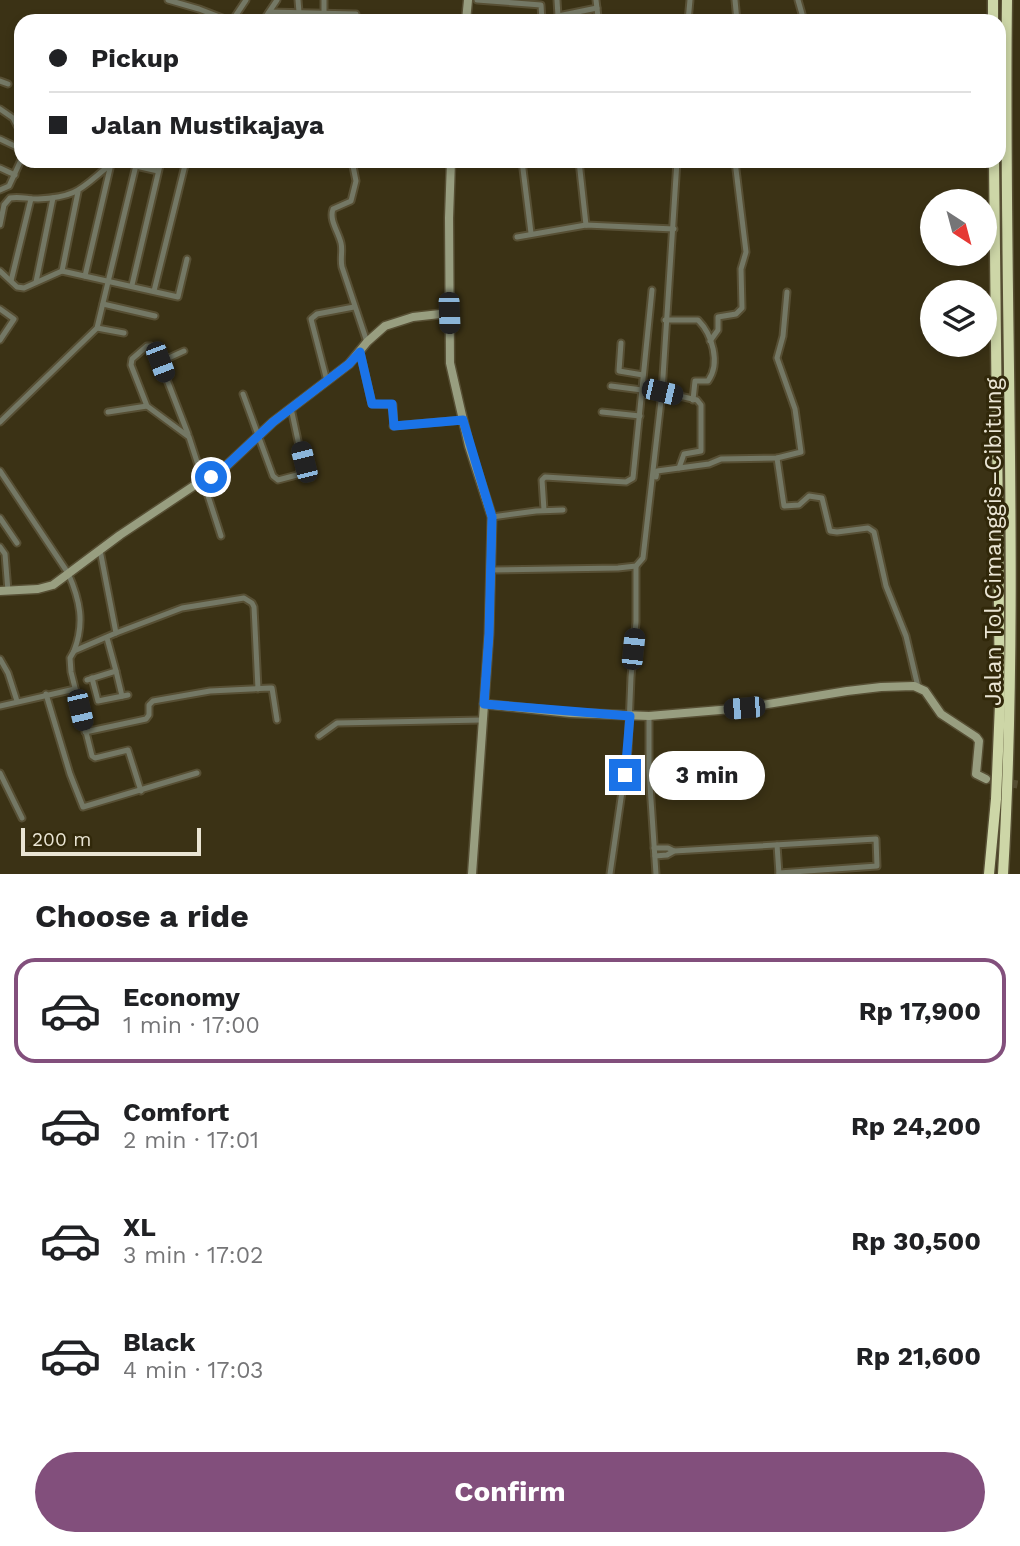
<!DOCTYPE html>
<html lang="en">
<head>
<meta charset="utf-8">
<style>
  body { margin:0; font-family:"Work Sans",sans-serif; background:#f2f2f2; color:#202124; height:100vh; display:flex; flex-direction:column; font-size:26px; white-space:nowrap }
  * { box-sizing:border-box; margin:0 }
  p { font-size:23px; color:#757577 }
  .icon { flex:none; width:38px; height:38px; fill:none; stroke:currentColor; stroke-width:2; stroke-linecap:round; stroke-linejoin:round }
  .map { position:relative; height:874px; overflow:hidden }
  .side { display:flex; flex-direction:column; background:#fff; flex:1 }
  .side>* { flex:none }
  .guide { position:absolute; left:14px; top:14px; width:992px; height:154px; border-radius:21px; box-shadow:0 4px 10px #0003; display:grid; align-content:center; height:154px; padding:0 35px; background:#fff }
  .needle { width:46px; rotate:144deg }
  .fabs { position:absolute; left:920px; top:189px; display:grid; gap:14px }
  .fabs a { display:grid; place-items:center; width:77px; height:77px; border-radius:50%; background:#fff; box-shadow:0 4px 10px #0003; font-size:35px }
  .scale { position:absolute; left:21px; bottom:18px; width:180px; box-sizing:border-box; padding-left:7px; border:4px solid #eae5d4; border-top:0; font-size:19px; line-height:24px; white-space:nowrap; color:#eae5d4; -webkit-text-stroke:5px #31280a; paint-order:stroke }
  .end { position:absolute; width:32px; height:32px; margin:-16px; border:9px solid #1a73e8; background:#fff; box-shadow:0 0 0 4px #fff }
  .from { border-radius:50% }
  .bubble { position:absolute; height:49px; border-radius:24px; background:#fff; box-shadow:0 4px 10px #0003; font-size:23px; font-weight:700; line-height:49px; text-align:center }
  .car { position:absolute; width:21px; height:42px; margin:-21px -10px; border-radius:9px; box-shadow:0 0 5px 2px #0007; background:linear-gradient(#222 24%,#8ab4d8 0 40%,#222 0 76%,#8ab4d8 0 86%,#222 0) }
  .guide b { display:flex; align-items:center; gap:24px; height:66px; font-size:26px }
  .guide b+b { border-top:2px solid #e0e0e0 }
  .guide i { width:18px; height:18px; background:#202124 }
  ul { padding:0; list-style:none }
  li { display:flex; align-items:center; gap:21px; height:105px; margin:0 14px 10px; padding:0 21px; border:4px solid transparent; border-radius:21px }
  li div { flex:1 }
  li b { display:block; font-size:26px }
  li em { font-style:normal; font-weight:700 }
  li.selected { border-color:#824f7c }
  li>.icon { width:63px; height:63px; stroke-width:1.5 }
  h2 { padding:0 35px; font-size:32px; line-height:84px }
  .cta { display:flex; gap:14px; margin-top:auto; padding:14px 35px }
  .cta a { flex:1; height:80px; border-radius:42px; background:#824f7c; color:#fff; font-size:28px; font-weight:700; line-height:80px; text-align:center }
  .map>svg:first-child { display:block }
</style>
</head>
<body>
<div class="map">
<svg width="1020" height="874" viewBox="0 0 1020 874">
  <rect width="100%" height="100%" fill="#3b3215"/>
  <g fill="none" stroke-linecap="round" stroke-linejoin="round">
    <path stroke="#554d32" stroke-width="8" stroke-dasharray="8 4" stroke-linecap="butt" d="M986 779 1020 785"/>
    <defs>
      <g id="street">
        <path d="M168 0 199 9 230 21"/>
        <path d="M298 0 299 12"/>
        <path d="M477 0 541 5 542 21"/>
        <path d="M557 0 558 16 597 8"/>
        <path d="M596 0 598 17"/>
        <path d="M735 0 737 21"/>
        <path d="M798 0 804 21"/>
        <path d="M269 12 356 14"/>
        <path d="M324 13V0"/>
        <path d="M145 21H148"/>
        <path d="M232 21 246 0"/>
        <path d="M263 21 277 0"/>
        <path d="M688 21 690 0"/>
        <path d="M0 81 8 84"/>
        <path d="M0 109 13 118 21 133"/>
        <path d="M0 139 21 149"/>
        <path d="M352 161 356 181 351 201 333 209C329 220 338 231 341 243 343 251 340 258 342 267L367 342"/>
        <path d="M522 161 531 233"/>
        <path d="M579 161 586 225"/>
        <path d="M136 166 158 171"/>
        <path d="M0 168 15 175"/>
        <path d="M0 190 9 186 21 160"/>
        <path d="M78 192 62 271 178 297 187 259"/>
        <path d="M0 225 4 205 10 198C19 196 28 199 38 199 79 197 81 188 111 164"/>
        <path d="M517 237 586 225 674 229"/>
        <path d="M0 271 17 287 24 288 62 271"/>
        <path d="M85 276 111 164"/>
        <path d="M11 281 31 199"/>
        <path d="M36 282 53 198"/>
        <path d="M132 285 161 161"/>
        <path d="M154 291 186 161"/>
        <path d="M103 304 155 316"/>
        <path d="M0 309 14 319 0 340"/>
        <path d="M665 320H698C712 334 721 363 708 381H695L693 400"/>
        <path d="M97 328 124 333"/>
        <path d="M710 341 718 330V317L736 314 742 308 741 269 746 252 735 161"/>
        <path d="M621 343 619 371 643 375"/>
        <path d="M360 352 372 404 393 405 394 426"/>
        <path d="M160 362 184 351"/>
        <path d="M327 381 311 319 317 314 354 307"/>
        <path d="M611 386 642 390"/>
        <path d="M662 392 697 400 701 405V451L684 454 679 468"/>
        <path d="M243 394 273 476 278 480 297 475 304 469 291 408"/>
        <path d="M147 406 131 365 132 359 147 346H151L155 349 188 434"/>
        <path d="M108 412 147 406 189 437 221 536"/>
        <path d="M602 412 640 416"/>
        <path d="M0 422 97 328 137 161"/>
        <path d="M393 426 463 420"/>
        <path d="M777 458 784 506 799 505 809 496 822 498 830 531 837 532 868 528 874 532 886 586 906 636 918 687"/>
        <path d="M0 471 68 573C80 600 85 623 74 651"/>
        <path d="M656 477 657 471 709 464 721 459 777 458 801 452 795 409 777 358 783 336 787 292"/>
        <path d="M544 510 542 480 545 477 626 482 633 478 652 290"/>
        <path d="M492 517 536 511 563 510"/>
        <path d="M0 518 17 543"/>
        <path d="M0 547 5 554 8 591"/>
        <path d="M100 550 116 633 74 651 70 658 71 672 92 756 95 758 128 750 141 791"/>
        <path d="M491 570 618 568 636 566 643 558 662 392 677 161"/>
        <path d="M116 633 182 608 244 598 252 603 254 607 258 689"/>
        <path d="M0 659 8 673 17 701"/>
        <path d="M116 671 122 696"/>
        <path d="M92 678 98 701 128 695"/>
        <path d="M87 680 116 671 107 638"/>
        <path d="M46 694 70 774 83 807 197 773"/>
        <path d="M0 706 75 689"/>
        <path d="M649 716V770L656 874"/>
        <path d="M85 732 146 719 149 715V705L153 701 210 691 270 688H272L277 720"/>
        <path d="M319 736 337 723 482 720"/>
        <path d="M0 773 22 818"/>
        <path d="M777 845 779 874"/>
        <path d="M654 848H668L674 851"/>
        <path d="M655 856 667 855 674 851 876 839 877 866 779 873"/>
        <path d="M610 874 628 750 631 677 636 622V566"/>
      </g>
      <g id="secondary">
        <path d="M466 21 468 0"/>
        <path d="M451 161 449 218 450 363 469 446 492 517 489 634 472 874"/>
        <path d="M0 591 38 589 53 585 120 535 204 479 225 467 273 422 349 364 367 342 385 326 413 317 449 313"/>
        <path d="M484 704 570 713 649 716 744 708 847 691 881 687 914 686 925 691 941 714 976 737 979 741 976 774 986 779"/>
      </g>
      <g id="highway">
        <path d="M993 21V0"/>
        <path d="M989 874 996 799 1000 704 994 161"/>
        <path d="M1003 874C1020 584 1003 291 1007 0"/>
      </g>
    </defs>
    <use href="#street" stroke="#574f34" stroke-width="9"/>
    <use href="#secondary" stroke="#574f34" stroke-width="11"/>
    <use href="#highway" stroke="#574f34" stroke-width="13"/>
    <use href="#street" stroke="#747865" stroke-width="5"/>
    <use href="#secondary" stroke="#989e80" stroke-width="8"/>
    <use href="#highway" stroke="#cdd6a7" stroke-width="10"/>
  </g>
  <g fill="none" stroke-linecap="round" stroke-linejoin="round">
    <path stroke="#1a73e8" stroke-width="9" d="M211 477 225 467 273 422 349 364 360 352 372 404H392L394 426 463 420 492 517 489 634 484 704 630 716 625 775"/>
  </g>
  <g text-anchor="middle" stroke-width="6" stroke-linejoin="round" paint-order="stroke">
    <g font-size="23" fill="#eae5d4" stroke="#31280a">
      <text transform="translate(993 542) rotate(-90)" y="8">Jalan Tol Cimanggis–Cibitung</text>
    </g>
  </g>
</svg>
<div class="fabs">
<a><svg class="needle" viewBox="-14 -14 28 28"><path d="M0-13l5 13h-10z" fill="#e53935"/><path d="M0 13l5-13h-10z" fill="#757577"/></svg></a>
<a><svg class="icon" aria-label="layers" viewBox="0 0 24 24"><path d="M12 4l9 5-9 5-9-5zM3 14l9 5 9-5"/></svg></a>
</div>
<div class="scale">200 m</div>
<i class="end from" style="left:211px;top:477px"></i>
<i class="end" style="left:625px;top:775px"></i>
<div class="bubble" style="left:649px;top:751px;width:116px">3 min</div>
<i class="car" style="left:449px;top:313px;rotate:178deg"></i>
<i class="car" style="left:160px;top:362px;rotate:159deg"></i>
<i class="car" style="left:662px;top:392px;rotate:103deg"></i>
<i class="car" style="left:304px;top:462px;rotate:346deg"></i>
<i class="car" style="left:633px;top:649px;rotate:6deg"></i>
<i class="car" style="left:744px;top:708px;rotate:265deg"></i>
<i class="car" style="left:80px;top:710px;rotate:167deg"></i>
<div class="guide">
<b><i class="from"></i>Pickup</b>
<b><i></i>Jalan Mustikajaya</b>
</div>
</div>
<section class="side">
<h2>Choose a ride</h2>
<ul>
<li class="selected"><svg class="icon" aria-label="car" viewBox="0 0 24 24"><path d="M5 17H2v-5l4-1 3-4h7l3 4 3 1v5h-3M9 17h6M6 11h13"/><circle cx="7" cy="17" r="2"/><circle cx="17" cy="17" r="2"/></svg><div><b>Economy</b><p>1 min · 17:00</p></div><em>Rp 17,900</em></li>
<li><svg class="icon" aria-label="car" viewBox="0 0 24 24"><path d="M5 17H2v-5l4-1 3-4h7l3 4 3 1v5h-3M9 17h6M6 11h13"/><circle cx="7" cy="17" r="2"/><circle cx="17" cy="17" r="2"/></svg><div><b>Comfort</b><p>2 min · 17:01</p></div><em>Rp 24,200</em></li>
<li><svg class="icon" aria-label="car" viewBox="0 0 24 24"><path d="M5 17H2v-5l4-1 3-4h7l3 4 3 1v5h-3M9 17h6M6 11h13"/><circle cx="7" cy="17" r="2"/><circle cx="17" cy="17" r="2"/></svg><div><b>XL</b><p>3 min · 17:02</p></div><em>Rp 30,500</em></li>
<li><svg class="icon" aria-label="car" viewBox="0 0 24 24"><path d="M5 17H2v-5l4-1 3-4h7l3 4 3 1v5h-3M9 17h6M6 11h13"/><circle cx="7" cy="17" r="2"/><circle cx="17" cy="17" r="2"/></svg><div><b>Black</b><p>4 min · 17:03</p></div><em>Rp 21,600</em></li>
</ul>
<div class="cta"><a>Confirm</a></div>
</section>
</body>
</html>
